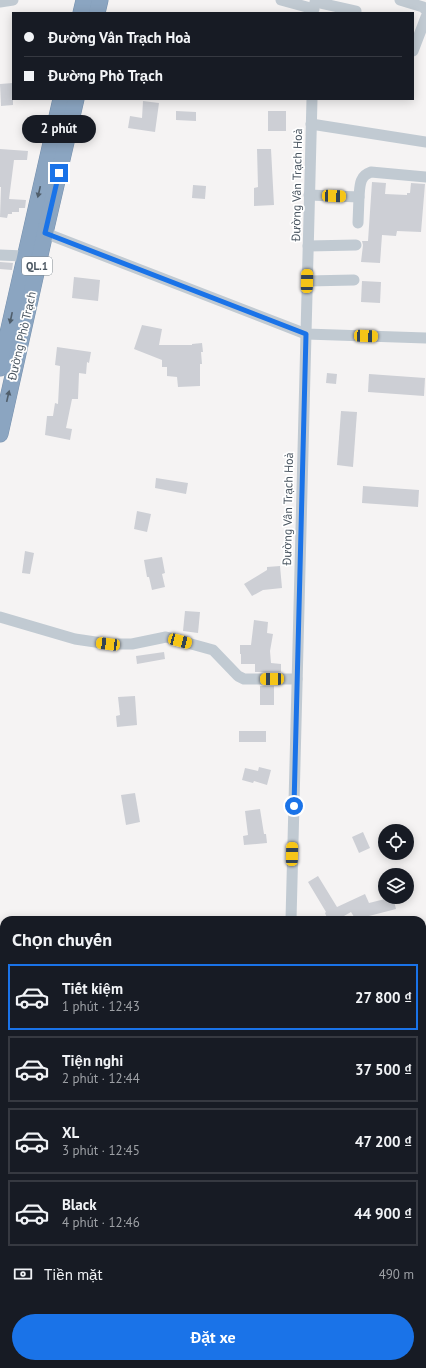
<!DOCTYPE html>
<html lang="vi">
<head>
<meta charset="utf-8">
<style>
  body { margin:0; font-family:"PT Sans",sans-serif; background:#242831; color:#f1f3f6; height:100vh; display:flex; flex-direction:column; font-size:15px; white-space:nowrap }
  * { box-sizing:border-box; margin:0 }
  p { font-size:13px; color:#9ea1a6 }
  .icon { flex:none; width:22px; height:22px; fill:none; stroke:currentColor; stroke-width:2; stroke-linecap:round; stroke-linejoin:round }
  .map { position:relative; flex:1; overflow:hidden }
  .details { position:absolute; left:0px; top:916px; width:426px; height:452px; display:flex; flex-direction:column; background:#171b24; border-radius:12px 12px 0 0; box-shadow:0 2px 10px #0003 }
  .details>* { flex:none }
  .top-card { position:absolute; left:12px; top:12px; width:402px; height:88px; border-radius:0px; box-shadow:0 2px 10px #0003; display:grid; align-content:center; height:88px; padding:0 12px; background:#171b24 }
  .buttons { position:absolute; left:378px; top:824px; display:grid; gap:8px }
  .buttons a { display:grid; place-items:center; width:36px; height:36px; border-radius:50%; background:#171b24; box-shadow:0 2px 10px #0003; font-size:20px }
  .end { position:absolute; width:18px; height:18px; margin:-9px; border:5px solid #1a73e8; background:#fff; box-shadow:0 0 0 2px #fff }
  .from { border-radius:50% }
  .bubble { position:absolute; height:28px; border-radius:14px; background:#171b24; box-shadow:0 2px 10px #0003; font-size:13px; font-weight:800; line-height:28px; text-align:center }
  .car { position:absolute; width:12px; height:24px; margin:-12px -6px; border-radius:5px; box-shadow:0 0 3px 1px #0007; background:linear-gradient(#f5c518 24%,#345 0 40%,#f5c518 0 76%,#345 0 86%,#f5c518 0) }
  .top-card b { display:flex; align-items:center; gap:14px; height:38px; font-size:15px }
  .top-card b+b { border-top:1px solid #363941 }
  .top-card i { width:10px; height:10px; background:#f1f3f6 }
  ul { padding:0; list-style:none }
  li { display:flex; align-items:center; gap:12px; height:66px; margin:0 8px 6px; padding:0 4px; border:2px solid #363941; border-radius:0px }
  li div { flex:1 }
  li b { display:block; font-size:15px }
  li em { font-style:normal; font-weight:800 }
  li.active { border-color:#1a73e8 }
  li>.icon { width:36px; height:36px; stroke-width:1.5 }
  h2 { padding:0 12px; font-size:18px; line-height:48px }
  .pay { display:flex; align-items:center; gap:10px; height:44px; padding:0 12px; font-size:15px }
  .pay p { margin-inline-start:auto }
  .action { display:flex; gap:8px; margin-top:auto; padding:8px 12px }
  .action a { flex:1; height:46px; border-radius:24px; background:#1a73e8; color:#fff; font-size:16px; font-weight:800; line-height:46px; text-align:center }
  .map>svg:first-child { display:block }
</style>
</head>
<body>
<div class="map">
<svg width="426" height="1368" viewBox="0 0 426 1368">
  <rect width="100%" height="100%" fill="#f5f3f3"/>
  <g fill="#cdcfd5">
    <path d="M13 83V105L1 106 0 84Z"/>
    <path d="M143 101 159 103 155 132 128 128 130 116 142 118Z"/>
    <path d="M176 111 196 112V121L176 120Z"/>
    <rect x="268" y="111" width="18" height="20"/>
    <path d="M0 149 28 151 27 160H14L9 199 26 200 25 208H19V212H12V214H8L7 218 0 217 1 187H0Z"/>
    <path d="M257 149H271L274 205 254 206V188L258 187Z"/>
    <path d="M372 182 386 183 385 194 407 195V193H410L411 183 425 184 421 232 397 231 396 236 382 235 380 263 361 262 363 245 362 241H368Z"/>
    <path d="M193 185 206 186 205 199 192 198Z"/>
    <path d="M0 262 13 263 12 270 0 269Z"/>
    <path d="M74 277 100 280 98 301 72 298Z"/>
    <path d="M362 281 381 282 380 303 361 302Z"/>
    <path d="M142 325 162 329 159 345H192V344L202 343 203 352H201L202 364H200V386L178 387 177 377 167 376V367H162V360L134 349Z"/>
    <path d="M57 347 91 352 89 363 87 362 86 374 79 373 78 399H72L66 428 72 429 70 440 45 435 47 416H53L55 403 58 404 60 366 55 365Z"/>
    <path d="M327 373 337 374 336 384 326 383Z"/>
    <path d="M369 374 425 378 424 396 368 392Z"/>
    <path d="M341 411 357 412 353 467 337 465Z"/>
    <path d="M156 478 188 483 186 494 155 488Z"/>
    <path d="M363 486 419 490 418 507 362 503Z"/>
    <path d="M137 511 151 514 147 532 134 529Z"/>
    <path d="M25 551 34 553 30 574 22 573Z"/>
    <path d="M162 557 165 573 162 574 165 587 152 590 149 577H147L144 560Z"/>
    <path d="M280 566 282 588 263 590 252 596 244 584 267 570V567Z"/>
    <path d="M185 611 200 612 198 633 183 631Z"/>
    <path d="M254 620 268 622 267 633 273 634 270 651 271 663 281 664V672H255V664H241V654H240V645H251Z"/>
    <path d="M164 652 165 659 137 664 136 656Z"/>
    <rect x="260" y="686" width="14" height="19"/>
    <path d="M135 696 137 725 117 727 116 716 120 715 118 697Z"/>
    <rect x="239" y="731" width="27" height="11"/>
    <path d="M259 767 271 770 267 785 254 781 253 783 242 780 245 768 258 771Z"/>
    <path d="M135 793 140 822 126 825 121 795Z"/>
    <path d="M260 809 264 834H266L267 843 244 845 243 836 248 835 245 811Z"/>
    <path d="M363 832 370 848 359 853 352 837Z"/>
    <path d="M318 876 337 907 365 894 369 903 393 897 396 909 369 916 371 920H356L351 912 337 920H328L325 913 326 912 308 882Z"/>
  </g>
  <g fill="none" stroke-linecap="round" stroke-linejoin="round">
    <defs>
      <g id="highway">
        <path d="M81 13 84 0"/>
        <path d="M97 13 100 0"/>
        <path d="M0 368 61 99"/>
        <path d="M0 434 45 233 76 99"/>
      </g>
    </defs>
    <use href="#highway" stroke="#7690ad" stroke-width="17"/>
    <g stroke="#c1cad2" stroke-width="11">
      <path d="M281 0 314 9"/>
      <path d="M400 0 423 7 426 10"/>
      <path d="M0 2 13 0"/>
      <path d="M315 2 356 11"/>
      <path d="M413 51 426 17"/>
      <path d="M311 124 426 142"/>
      <path d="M309 195 359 197C360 186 359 176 371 172L426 177"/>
      <path d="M358 223 359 197"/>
      <path d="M45 233 306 334 426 338"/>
      <path d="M308 246 356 245"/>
      <path d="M0 255 24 256"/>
      <path d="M307 281 354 280"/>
      <path d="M0 617 75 639 109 644H132L166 637 213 650 238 676 244 679H297"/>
      <path d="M291 920 312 99"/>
      <path d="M422 945H426"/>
      <path d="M0 976H4"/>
      <path d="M285 1368V1364"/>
    </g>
    <use href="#highway" stroke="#8ba5c1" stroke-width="16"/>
  </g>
  <defs><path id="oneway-solid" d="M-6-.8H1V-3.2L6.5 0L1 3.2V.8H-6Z"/></defs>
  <g fill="#505e6b">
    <use href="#oneway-solid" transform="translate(39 192) rotate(103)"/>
    <use href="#oneway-solid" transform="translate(11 318) rotate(102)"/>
    <use href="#oneway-solid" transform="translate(8 396) rotate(-77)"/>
  </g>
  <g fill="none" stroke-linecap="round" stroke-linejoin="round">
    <path stroke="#1a73e8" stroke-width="5" d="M59 173 45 233 306 334 294 806"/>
  </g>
  <g text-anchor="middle" stroke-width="3.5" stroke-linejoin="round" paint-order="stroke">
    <rect fill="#fff" stroke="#808990" stroke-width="1" x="22" y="257" width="30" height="18" rx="3"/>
    <g font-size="11" font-weight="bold" fill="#4a5661">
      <text x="37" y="270">QL.1</text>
    </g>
    <g font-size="12" fill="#4a5661" stroke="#fff">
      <text transform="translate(297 185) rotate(-89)" y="4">Đường Vân Trạch Hoà</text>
      <text transform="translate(22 336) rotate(-77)" y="4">Đường Phò Trạch</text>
      <text transform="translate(288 509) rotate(-89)" y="4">Đường Vân Trạch Hoà</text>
    </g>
  </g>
</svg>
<div class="buttons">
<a><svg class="icon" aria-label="locate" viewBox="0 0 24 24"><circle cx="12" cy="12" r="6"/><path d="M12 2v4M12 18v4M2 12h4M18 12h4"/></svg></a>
<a><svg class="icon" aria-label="layers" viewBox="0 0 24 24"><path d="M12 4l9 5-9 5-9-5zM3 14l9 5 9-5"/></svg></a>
</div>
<i class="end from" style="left:294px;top:806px"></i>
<i class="end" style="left:59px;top:173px"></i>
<div class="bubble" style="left:22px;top:115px;width:74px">2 phút</div>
<i class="car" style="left:334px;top:196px;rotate:92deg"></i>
<i class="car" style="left:307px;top:281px;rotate:1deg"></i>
<i class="car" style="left:366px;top:336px;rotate:92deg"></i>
<i class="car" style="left:180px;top:641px;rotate:105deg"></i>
<i class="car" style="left:108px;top:644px;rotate:277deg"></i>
<i class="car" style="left:272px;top:679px;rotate:269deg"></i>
<i class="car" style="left:292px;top:854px;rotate:1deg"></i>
<div class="top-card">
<b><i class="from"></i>Đường Vân Trạch Hoà</b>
<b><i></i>Đường Phò Trạch</b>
</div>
<section class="details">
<h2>Chọn chuyến</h2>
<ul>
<li class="active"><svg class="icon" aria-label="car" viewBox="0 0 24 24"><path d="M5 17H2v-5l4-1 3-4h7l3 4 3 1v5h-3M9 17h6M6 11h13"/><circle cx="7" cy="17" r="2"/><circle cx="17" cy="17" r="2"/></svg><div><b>Tiết kiệm</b><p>1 phút · 12:43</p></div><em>27 800 ₫</em></li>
<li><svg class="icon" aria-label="car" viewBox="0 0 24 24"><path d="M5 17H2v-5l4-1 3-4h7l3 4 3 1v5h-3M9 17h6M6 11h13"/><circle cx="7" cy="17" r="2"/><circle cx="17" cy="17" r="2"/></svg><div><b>Tiện nghi</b><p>2 phút · 12:44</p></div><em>37 500 ₫</em></li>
<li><svg class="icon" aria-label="car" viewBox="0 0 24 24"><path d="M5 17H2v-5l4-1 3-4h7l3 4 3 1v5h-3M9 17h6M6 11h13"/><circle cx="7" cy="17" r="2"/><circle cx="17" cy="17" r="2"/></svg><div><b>XL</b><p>3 phút · 12:45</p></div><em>47 200 ₫</em></li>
<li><svg class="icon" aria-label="car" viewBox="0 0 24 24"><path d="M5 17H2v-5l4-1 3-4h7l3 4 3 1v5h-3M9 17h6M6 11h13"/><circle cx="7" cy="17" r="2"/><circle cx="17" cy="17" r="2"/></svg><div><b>Black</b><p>4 phút · 12:46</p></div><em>44 900 ₫</em></li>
</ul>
<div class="pay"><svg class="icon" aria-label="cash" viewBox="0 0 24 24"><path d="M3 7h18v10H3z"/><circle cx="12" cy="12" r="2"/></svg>Tiền mặt<p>490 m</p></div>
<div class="action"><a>Đặt xe</a></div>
</section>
</div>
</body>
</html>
